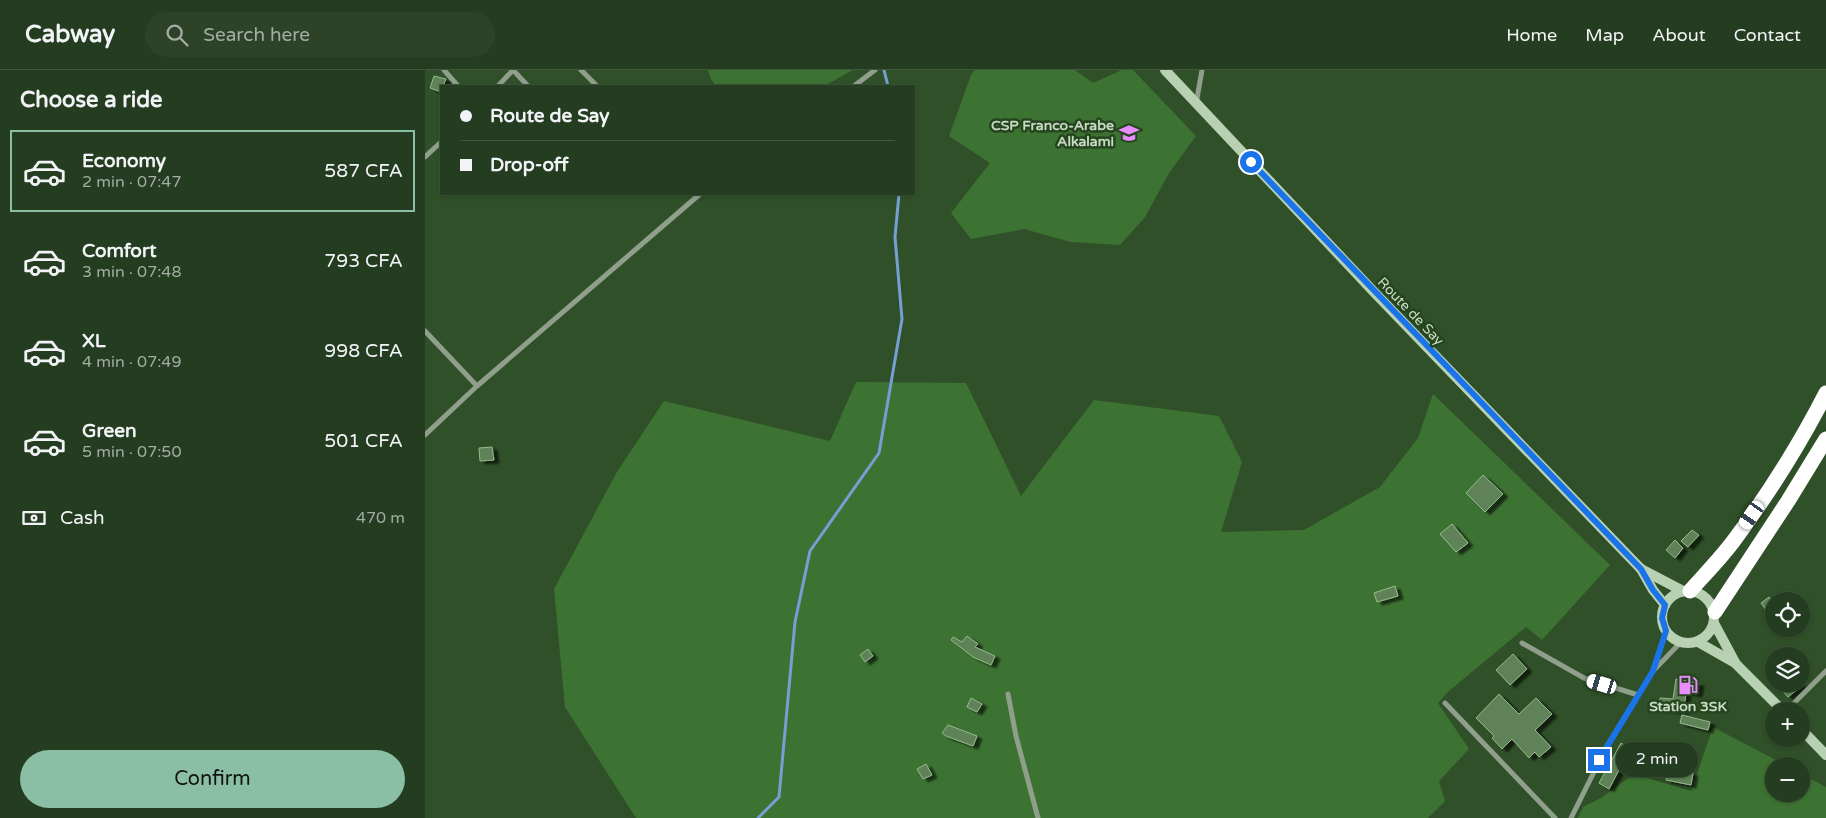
<!DOCTYPE html>
<html lang="en">
<head>
<meta charset="utf-8">
<style>
  body { margin:0; font-family:"Varela Round",sans-serif; background:#2c4328; color:#f1f3f6; height:100vh; display:flex; flex-direction:column; font-size:19px; white-space:nowrap }
  * { box-sizing:border-box; margin:0 }
  p { font-size:16px; color:#a3ada4 }
  .icon { flex:none; width:28px; height:28px; fill:none; stroke:currentColor; stroke-width:2; stroke-linecap:round; stroke-linejoin:round }
  .map { position:relative; flex:1; overflow:hidden }
  .details { display:flex; flex-direction:column; background:#243c1f; width:425px }
  .details>* { flex:none }
  .top-card { position:absolute; left:15px; top:15px; width:475px; height:110px; border-radius:0px; box-shadow:0 1px 4px #0004,0 0 0 1px #41563d; display:grid; align-content:center; height:110px; padding:0 20px; background:#243c1f }
  .fabs { position:absolute; left:1340px; top:522px; display:grid; gap:10px }
  .fabs a { display:grid; place-items:center; width:45px; height:45px; border-radius:50%; background:#243c1f; box-shadow:0 1px 4px #0004,0 0 0 1px #41563d; font-size:25px }
  .end { position:absolute; width:22px; height:22px; margin:-11px; border:6px solid #1a73e8; background:#fff; box-shadow:0 0 0 2px #fff }
  .from { border-radius:50% }
  .bubble { position:absolute; height:35px; border-radius:18px; background:#243c1f; box-shadow:0 1px 4px #0004,0 0 0 1px #41563d; font-size:16px; font-weight:600; line-height:35px; text-align:center }
  .car { position:absolute; width:15px; height:30px; margin:-15px -8px; border-radius:6px; box-shadow:0 0 4px 1px #0007; background:linear-gradient(#fff 24%,#345 0 40%,#fff 0 76%,#345 0 86%,#fff 0) }
  .top-card b { display:flex; align-items:center; gap:18px; height:48px; font-size:19px }
  .top-card b+b { border-top:1px solid #41563d }
  .top-card i { width:12px; height:12px; background:#f1f3f6 }
  ul { padding:0; list-style:none }
  li { display:flex; align-items:center; gap:15px; height:82px; margin:0 10px 8px; padding:0 10px; border:2px solid transparent; border-radius:0px }
  li div { flex:1 }
  li b { display:block; font-size:19px }
  li em { font-style:normal; font-weight:600 }
  li.on { border-color:#8abfa5 }
  li>.icon { width:45px; height:45px; stroke-width:1.5 }
  h2 { padding:0 20px; font-size:22px; line-height:60px }
  .pay { display:flex; align-items:center; gap:12px; height:55px; padding:0 20px; font-size:19px }
  .pay p { margin-inline-start:auto }
  .primary-button { display:flex; gap:10px; margin-top:auto; padding:10px 20px }
  .primary-button a { flex:1; height:58px; border-radius:30px; background:#8abfa5; color:#111; font-size:20px; font-weight:600; line-height:58px; text-align:center }
  header { display:flex; align-items:center; gap:30px; box-sizing:border-box; height:70px; padding:0 25px; background:#243c1f; border-bottom:1px solid #41563d }
  header strong { font-size:24px }
  nav { display:flex; gap:28px; margin-inline-start:auto; font-size:18px }
  .search { width:350px; height:45px; background:#2c4328; display:flex; align-items:center; gap:12px; box-sizing:border-box; padding:0 18px; border-radius:28px; color:#a3ada4; font-size:19px }
  main { display:flex; flex:1; min-height:0 }
  .map>svg:first-child { display:block }
</style>
</head>
<body>
<header>
<strong>Cabway</strong>
<div class="search"><svg class="icon" aria-label="search" viewBox="0 0 24 24"><circle cx="10" cy="10" r="6"/><path d="M15 15l6 6"/></svg>Search here</div>
<nav><a>Home</a><a>Map</a><a>About</a><a>Contact</a></nav>
</header>
<main>
<section class="details">
<h2>Choose a ride</h2>
<ul>
<li class="on"><svg class="icon" aria-label="car" viewBox="0 0 24 24"><path d="M5 17H2v-5l4-1 3-4h7l3 4 3 1v5h-3M9 17h6M6 11h13"/><circle cx="7" cy="17" r="2"/><circle cx="17" cy="17" r="2"/></svg><div><b>Economy</b><p>2 min · 07:47</p></div><em>587 CFA</em></li>
<li><svg class="icon" aria-label="car" viewBox="0 0 24 24"><path d="M5 17H2v-5l4-1 3-4h7l3 4 3 1v5h-3M9 17h6M6 11h13"/><circle cx="7" cy="17" r="2"/><circle cx="17" cy="17" r="2"/></svg><div><b>Comfort</b><p>3 min · 07:48</p></div><em>793 CFA</em></li>
<li><svg class="icon" aria-label="car" viewBox="0 0 24 24"><path d="M5 17H2v-5l4-1 3-4h7l3 4 3 1v5h-3M9 17h6M6 11h13"/><circle cx="7" cy="17" r="2"/><circle cx="17" cy="17" r="2"/></svg><div><b>XL</b><p>4 min · 07:49</p></div><em>998 CFA</em></li>
<li><svg class="icon" aria-label="car" viewBox="0 0 24 24"><path d="M5 17H2v-5l4-1 3-4h7l3 4 3 1v5h-3M9 17h6M6 11h13"/><circle cx="7" cy="17" r="2"/><circle cx="17" cy="17" r="2"/></svg><div><b>Green</b><p>5 min · 07:50</p></div><em>501 CFA</em></li>
</ul>
<div class="pay"><svg class="icon" aria-label="cash" viewBox="0 0 24 24"><path d="M3 7h18v10H3z"/><circle cx="12" cy="12" r="2"/></svg>Cash<p>470 m</p></div>
<div class="primary-button"><a>Confirm</a></div>
</section>
<div class="map">
<svg width="1401" height="748" viewBox="0 0 1401 748">
  <defs>
    <filter id="shadow"><feDropShadow dx="5" dy="3" stdDeviation="1" flood-color="#0009"/></filter>
  </defs>
  <rect width="100%" height="100%" fill="#305029"/>
  <g fill="#3d7332">
    <path d="M283 0H428L399 16H291L286 9Z"/>
    <path d="M550 0H650L668 13 697 0H708L771 66 744 103 720 147 695 175 646 172 599 159 546 169 526 143 565 93 524 66 546 5Z"/>
    <path d="M431 312 541 313 596 426 669 330 794 346 817 392 796 462 879 460 955 417 993 368 1008 324 1185 495 1117 570 1101 557 1024 621 1013 633 1044 679 1014 711 1020 731 1003 748H211L140 637 129 519 192 402 239 331 405 371Z"/>
    <path d="M1288 657 1362 696H1349V724H1376V704L1401 717V748H1153L1158 737 1176 728 1206 706H1215L1266 721Z"/>
  </g>
  <g fill="none" stroke-linecap="round" stroke-linejoin="round">
    <g stroke="#759fd5" stroke-width="3">
      <path d="M459 0 463 16"/>
      <path d="M333 748 354 727 370 552 385 481 454 383 477 249 470 167 474 124"/>
    </g>
  </g>
  <g fill="#608259" stroke="#95b98d" filter="url(#shadow)">
    <path d="M9 6 21 9 18 16H16V22L5 18Z"/>
    <path d="M67 377 69 390 55 391 54 378Z"/>
    <path d="M1058 405 1078 424 1060 442 1041 423Z"/>
    <path d="M1027 454 1043 473 1031 482 1015 464Z"/>
    <path d="M1267 460 1274 465 1263 477 1256 471Z"/>
    <path d="M1250 470 1258 478 1250 488 1241 480Z"/>
    <path d="M970 516 973 526 952 532 949 523Z"/>
    <path d="M1344 527 1349 533V551L1336 533Z"/>
    <path d="M542 566 553 574 550 577 570 586 566 595 548 587 526 570 528 567 537 572Z"/>
    <path d="M443 579 448 586 440 592 435 585Z"/>
    <path d="M1088 584 1102 599 1085 615 1071 600Z"/>
    <path d="M1251 609 1274 613 1272 624 1261 622 1259 641 1234 639 1235 628 1248 629Z"/>
    <path d="M1362 614H1379L1363 627 1356 619Z"/>
    <path d="M1074 624 1094 644 1111 628 1127 644 1110 660 1126 677 1114 687 1110 682 1104 688 1087 669 1077 679 1067 668 1069 666 1051 648Z"/>
    <path d="M546 628 557 634 552 642 542 637Z"/>
    <path d="M1257 645 1285 652 1283 660 1255 653Z"/>
    <path d="M523 655 552 666 548 676 521 666 517 663Z"/>
    <path d="M1196 673 1205 679 1184 719 1174 713Z"/>
    <path d="M1248 679 1257 681 1254 700 1268 703 1266 715 1241 710Z"/>
    <path d="M501 694 507 705 498 709 492 699Z"/>
  </g>
  <g fill="none" stroke-linecap="round" stroke-linejoin="round">
    <g stroke="#8f9f8c" stroke-width="5">
      <path d="M19 0 33 16"/>
      <path d="M88 0 103 16"/>
      <path d="M156 0 172 16"/>
      <path d="M73 16 88 0"/>
      <path d="M429 16 450 0"/>
      <path d="M771 34 777 0"/>
      <path d="M0 87 16 72"/>
      <path d="M0 261 52 316"/>
      <path d="M0 365 52 316 275 124"/>
      <path d="M1097 573 1159 608 1213 625"/>
      <path d="M1229 598 1241 561"/>
      <path d="M583 624 591 666 613 748"/>
      <path d="M1020 633 1130 748"/>
      <path d="M1361 641 1401 601"/>
      <path d="M1146 748 1182 676 1228 601 1256 572"/>
    </g>
    <g stroke="#b8d1b2" stroke-width="10">
      <path d="M740 0 948 221 1216 499 1228 520 1240 535"/>
      <path d="M1216 499 1258 521"/>
      <circle cx="1263" cy="547" r="26"/>
      <path d="M1289 553 1311 594 1358 641"/>
      <path d="M1273 572 1310 593"/>
      <path d="M1376 659 1401 685"/>
    </g>
    <g stroke="#fff" stroke-width="15">
      <path d="M1265 521C1280 504 1297 487 1310 469 1344 423 1375 374 1401 323"/>
      <path d="M1290 542 1363 431 1401 369"/>
    </g>
  </g>
  <g fill="none" stroke-linecap="round" stroke-linejoin="round">
    <path stroke="#1a73e8" stroke-width="6" d="M826 92 1216 499 1228 520 1240 535 1237 548 1241 561 1228 601 1174 690"/>
  </g>
  <defs>
    <symbol id="school-bare" viewBox="-9 -9 18 18"><path d="M0-5L7-2L0 1L-7-2ZM-4 1L0 2.5L4 1V4Q0 6-4 4Z" fill="#e98dfe" stroke="#25451f" stroke-width="2.5" paint-order="stroke"/></symbol>
    <symbol id="fuel-bare" viewBox="-9 -9 18 18"><path d="M-5.5-6h7V0h2V4h1.3V-2.5L3-4.5l.8-.8L6-3V5H2.5V1h-1V6h-7ZM-4.2-4.7v3.2H.2V-4.7Z" fill="#e98dfe" stroke="#25451f" stroke-width="2.5" paint-order="stroke"/></symbol>
  </defs>
  <g fill-rule="evenodd">
    <use href="#school-bare" x="690" y="49" width="28" height="28"/>
    <use href="#fuel-bare" x="1249" y="601" width="28" height="28"/>
  </g>
  <g text-anchor="middle" stroke-width="5" stroke-linejoin="round" paint-order="stroke">
    <g font-size="14" font-weight="bold" fill="#c8dbc4" stroke="#25451f" text-anchor="end">
      <text x="689" y="60">CSP Franco-Arabe<tspan x="689" dy="16">Alkalami</tspan></text>
      <text x="1263" y="641" text-anchor="middle">Station 3SK</text>
    </g>
    <g font-size="14" fill="#c8dbc4" stroke="#25451f">
      <text transform="translate(986 241) rotate(46)" y="5">Route de Say</text>
    </g>
  </g>
</svg>
<div class="fabs">
<a><svg class="icon" aria-label="locate" viewBox="0 0 24 24"><circle cx="12" cy="12" r="6"/><path d="M12 2v4M12 18v4M2 12h4M18 12h4"/></svg></a>
<a><svg class="icon" aria-label="layers" viewBox="0 0 24 24"><path d="M12 4l9 5-9 5-9-5zM3 14l9 5 9-5"/></svg></a>
<a>+</a>
<a>−</a>
</div>
<i class="end from" style="left:826px;top:92px"></i>
<i class="end" style="left:1174px;top:690px"></i>
<div class="bubble" style="left:1191px;top:672px;width:82px">2 min</div>
<i class="car" style="left:1327px;top:445px;rotate:215deg"></i>
<i class="car" style="left:1177px;top:614px;rotate:287deg"></i>
<div class="top-card">
<b><i class="from"></i>Route de Say</b>
<b><i></i>Drop-off</b>
</div>
</div>
</main>
</body>
</html>
